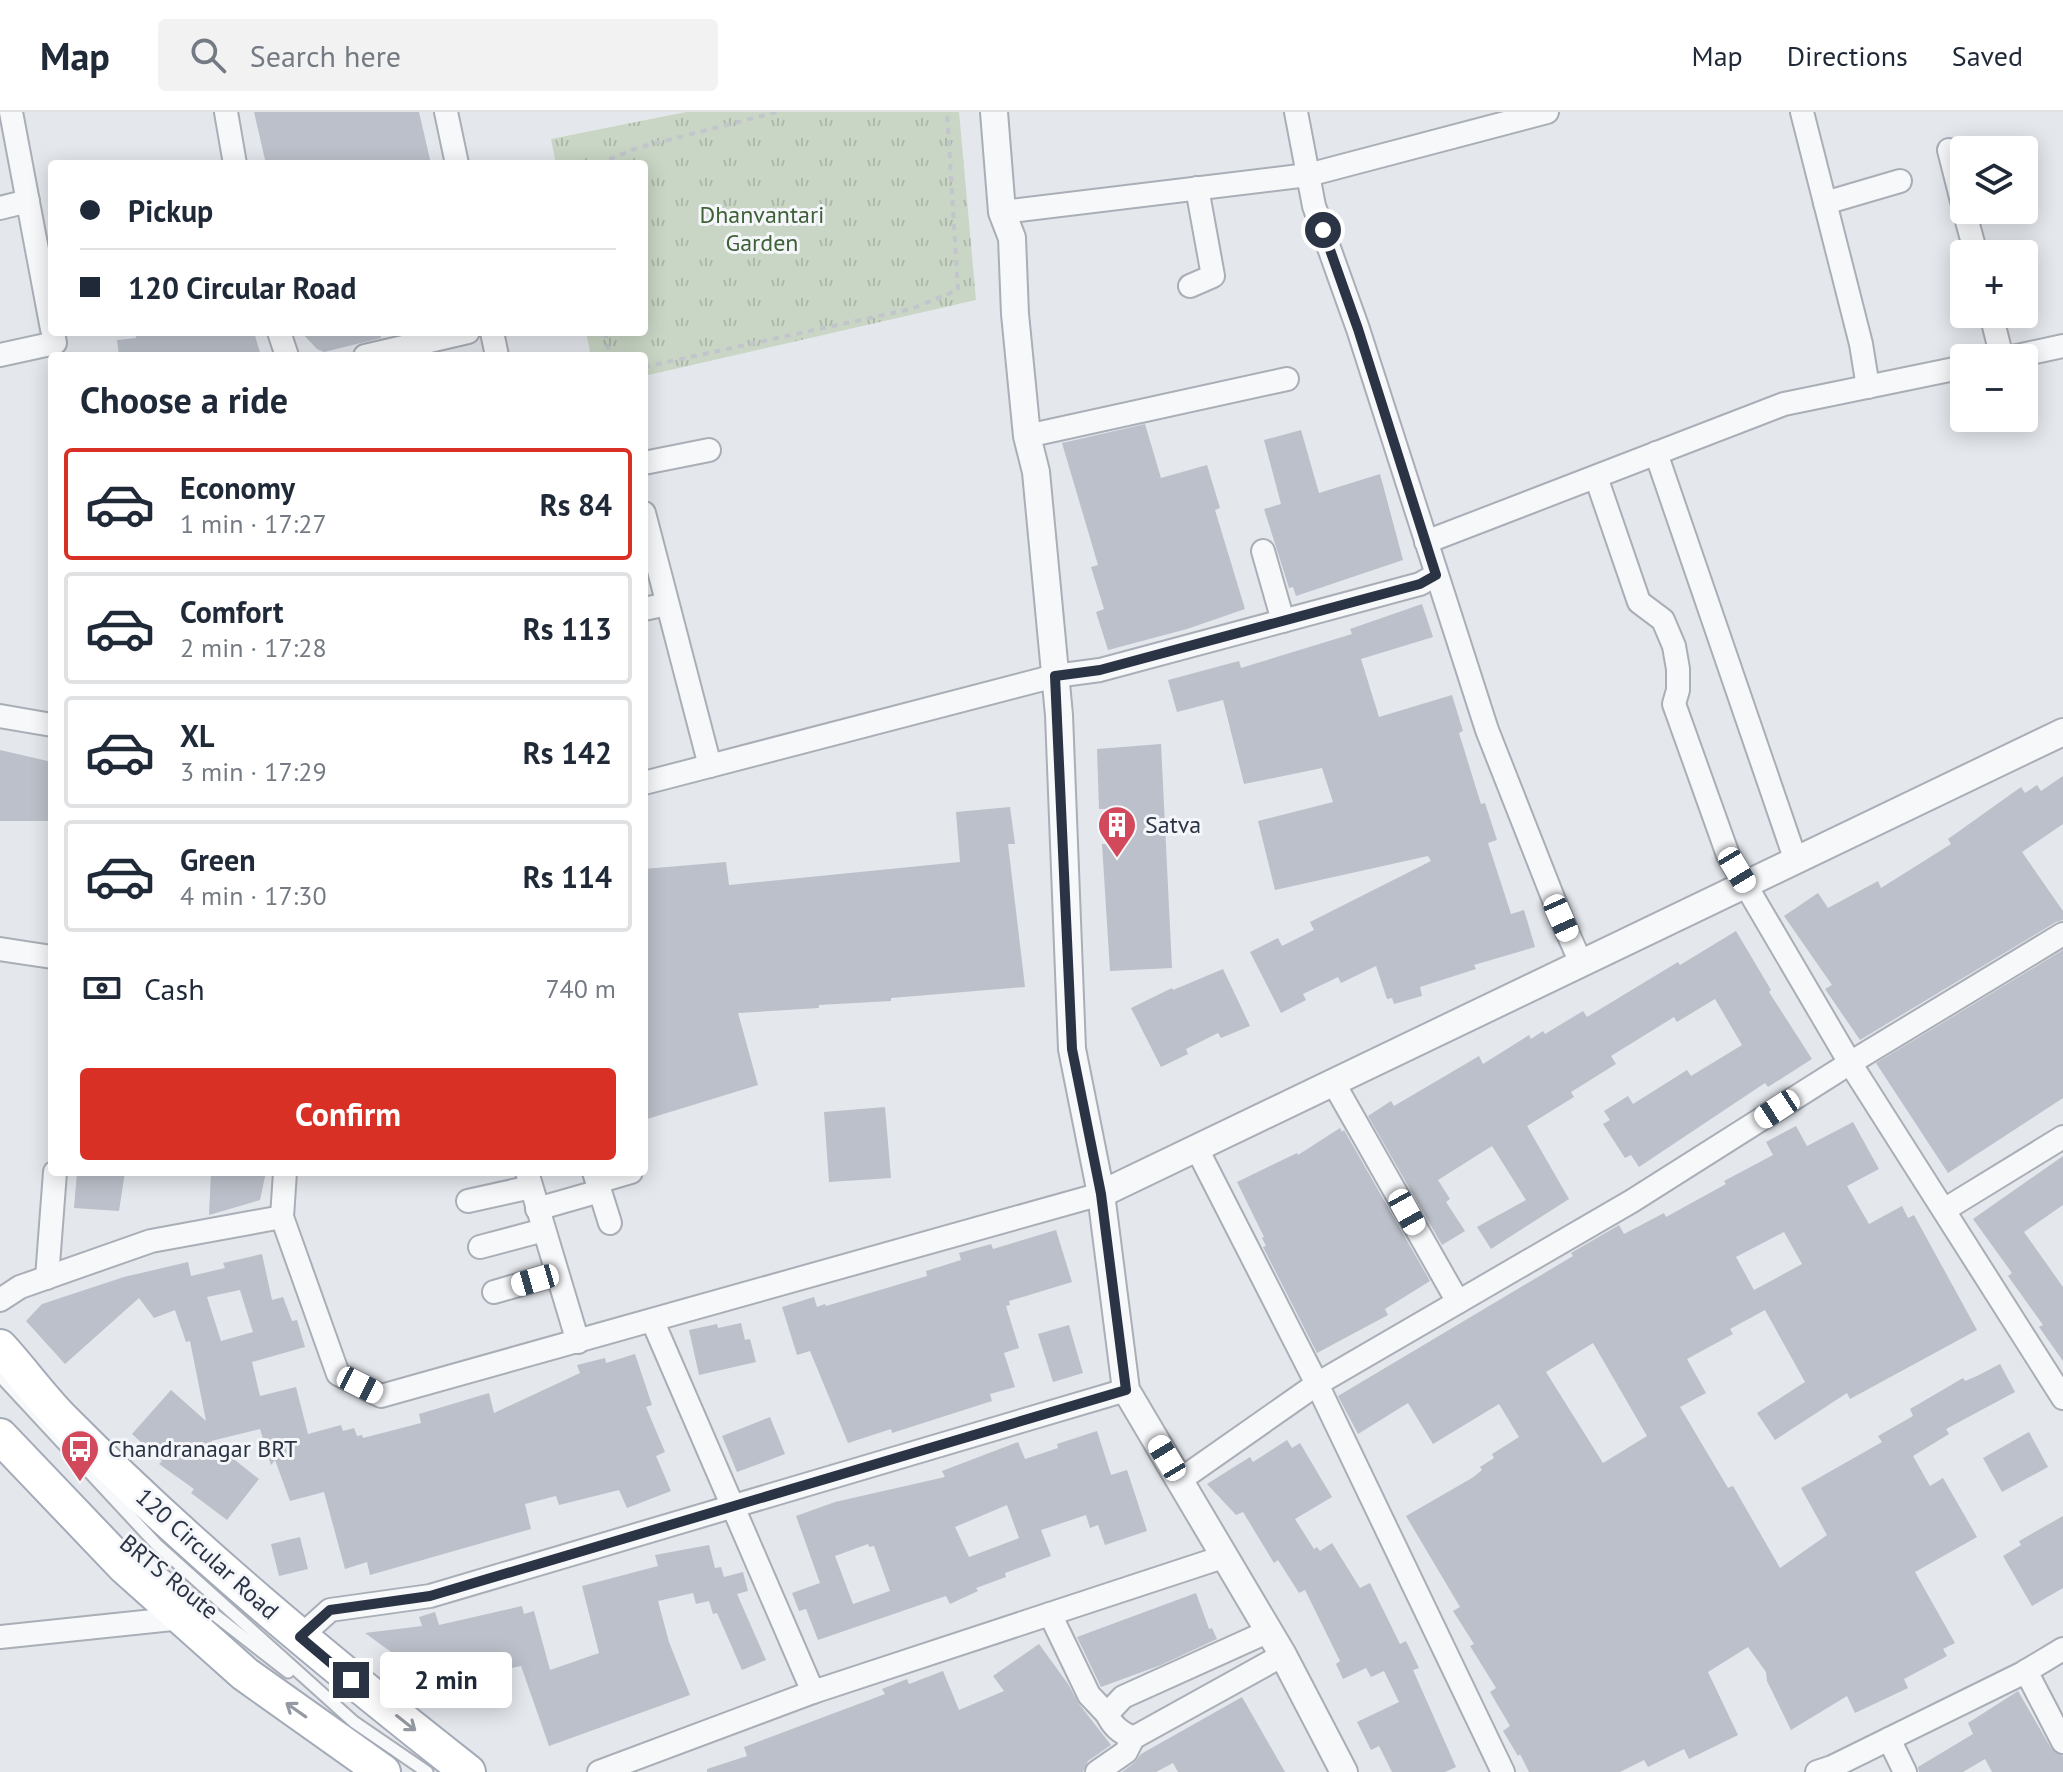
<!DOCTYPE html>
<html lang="en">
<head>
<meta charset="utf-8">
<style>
  body { margin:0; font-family:"PT Sans",sans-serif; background:#f2f2f3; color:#1f2937; height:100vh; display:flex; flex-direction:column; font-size:30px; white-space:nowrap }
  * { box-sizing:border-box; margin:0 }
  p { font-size:26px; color:#747a83 }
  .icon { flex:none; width:44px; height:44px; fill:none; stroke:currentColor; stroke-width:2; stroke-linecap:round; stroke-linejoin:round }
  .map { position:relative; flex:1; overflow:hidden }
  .details { position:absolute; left:48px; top:240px; width:600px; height:824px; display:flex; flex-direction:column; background:#fff; border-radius:8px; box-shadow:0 4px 20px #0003 }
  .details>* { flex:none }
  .guide { position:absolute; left:48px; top:48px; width:600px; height:176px; border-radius:8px; box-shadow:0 4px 20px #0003; display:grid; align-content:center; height:176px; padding:0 32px; background:#fff }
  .fabs { position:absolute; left:1950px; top:24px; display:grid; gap:16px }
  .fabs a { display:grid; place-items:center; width:88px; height:88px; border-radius:8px; background:#fff; box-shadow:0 4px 20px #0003; font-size:40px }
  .end { position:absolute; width:36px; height:36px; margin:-18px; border:10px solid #2b3445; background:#fff; box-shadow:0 0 0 4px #fff }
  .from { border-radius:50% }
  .bubble { position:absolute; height:56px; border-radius:8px; background:#fff; box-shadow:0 4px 20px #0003; font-size:26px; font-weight:700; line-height:56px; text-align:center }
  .car { position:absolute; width:24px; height:48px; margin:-24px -12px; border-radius:10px; box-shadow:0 0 6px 2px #0007; background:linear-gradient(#fff 24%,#345 0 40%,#fff 0 76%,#345 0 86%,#fff 0) }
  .guide b { display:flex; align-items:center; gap:28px; height:76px; font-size:30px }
  .guide b+b { border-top:2px solid #e0e1e3 }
  .guide i { width:20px; height:20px; background:#1f2937 }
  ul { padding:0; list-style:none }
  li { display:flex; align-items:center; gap:24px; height:112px; margin:0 16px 12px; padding:0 16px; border:4px solid #e0e1e3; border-radius:8px }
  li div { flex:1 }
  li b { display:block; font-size:30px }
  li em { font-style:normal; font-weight:700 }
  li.active { border-color:#d93025 }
  li>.icon { width:72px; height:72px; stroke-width:1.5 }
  h2 { padding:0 32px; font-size:36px; line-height:96px }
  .pay { display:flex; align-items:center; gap:20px; height:88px; padding:0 32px; font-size:30px }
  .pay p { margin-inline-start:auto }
  .primary-button { display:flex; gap:16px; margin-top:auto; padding:16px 32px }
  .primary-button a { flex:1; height:92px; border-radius:8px; background:#d93025; color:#fff; font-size:32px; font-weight:700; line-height:92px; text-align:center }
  header { display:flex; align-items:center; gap:48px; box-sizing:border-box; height:112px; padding:0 40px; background:#fff; border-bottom:2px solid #e0e1e3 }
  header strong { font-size:38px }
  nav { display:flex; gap:44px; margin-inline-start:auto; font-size:28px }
  .search { width:560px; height:72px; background:#f2f2f3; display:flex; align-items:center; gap:20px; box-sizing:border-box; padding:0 28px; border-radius:8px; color:#747a83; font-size:30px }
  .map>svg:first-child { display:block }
</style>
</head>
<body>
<header>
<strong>Map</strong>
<div class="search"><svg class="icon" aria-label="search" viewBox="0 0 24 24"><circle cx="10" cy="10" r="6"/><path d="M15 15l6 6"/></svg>Search here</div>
<nav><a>Map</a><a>Directions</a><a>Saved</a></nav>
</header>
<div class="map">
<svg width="2063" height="1660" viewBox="0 0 2063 1660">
  <defs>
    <pattern id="park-tufts" width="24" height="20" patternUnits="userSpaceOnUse" patternTransform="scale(2)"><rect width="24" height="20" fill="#c9d6c5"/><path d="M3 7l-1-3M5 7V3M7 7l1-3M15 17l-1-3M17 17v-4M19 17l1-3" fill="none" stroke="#adb8ab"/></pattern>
  </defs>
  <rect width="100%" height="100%" fill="#e4e7ec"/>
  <path fill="url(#park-tufts)" d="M686 0H959L976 188 644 264V244H591L586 220H644V52H556L551 27Z"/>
  <g fill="#bbc0ca" fill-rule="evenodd">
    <path d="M254 0H419L431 52H266Z"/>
    <path d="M135 220H254L261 244H119L117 228 136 226Z"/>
    <path d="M301 220H380L381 226 324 240 317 237Z"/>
    <path d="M1145 312 1161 366 1207 353 1220 396 1215 398 1245 497 1187 517 1108 538 1096 500 1104 497 1091 455 1098 453 1062 331Z"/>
    <path d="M1301 318 1319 381 1380 362 1403 448 1296 484 1293 475 1289 476 1264 397 1281 392 1264 328Z"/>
    <path d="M1422 492 1433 525 1361 547 1379 605 1452 583 1463 619 1459 621 1481 692 1485 691 1497 728 1488 731 1511 802 1524 798 1535 835 1474 853 1476 857 1420 875 1422 884 1394 892 1392 886 1387 887 1376 854 1341 871 1338 865 1303 882 1306 888 1281 901 1250 840 1278 826 1282 834 1314 818 1310 810 1431 749 1428 744 1275 778 1258 709 1333 690 1322 656 1244 672 1223 588 1177 600 1168 568 1239 549 1241 556 1352 522 1350 517Z"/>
    <path d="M1161 632 1172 856 1110 859 1102 732H1108L1106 697H1099L1097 637Z"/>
    <path d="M0 638 52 650 50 709H0Z"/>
    <path d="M2063 664V712L2022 740 2063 799V808L2056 810 1860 928 1825 877 1832 873 1784 804 1818 781 1828 796 1878 769 1881 776 1951 732 1948 727 2021 675 2025 681 2037 673 2041 679Z"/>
    <path d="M1010 695 1015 732H1008L1025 875 891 886V889L819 893V896L738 901 758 973 644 1008V757L726 750 729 773 960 750 956 700Z"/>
    <path d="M1736 819 1771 878 1769 880 1812 947 1768 975 1765 971 1639 1055 1631 1043 1625 1046 1603 1012 1610 1008 1604 999 1628 984 1633 992 1687 958 1691 964 1742 933 1715 887 1677 910 1674 905 1611 944 1616 952 1571 980 1574 985 1527 1014 1569 1087 1491 1137 1477 1115 1526 1088 1492 1034 1438 1068 1450 1087 1446 1090 1465 1119 1442 1133 1368 1004 1391 989 1394 994 1479 944 1483 952 1529 923 1531 927 1543 919 1545 922 1583 899 1587 905 1678 850 1680 853Z"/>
    <path d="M2063 838V986L1948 1061 1876 951Z"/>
    <path d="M1223 857 1250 914 1221 926 1218 921 1186 937 1188 942 1161 955 1131 896 1172 876 1173 878Z"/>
    <path d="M885 995 891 1066 829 1070 824 1000Z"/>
    <path d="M1853 1010 1879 1057 1847 1074 1869 1112 1902 1094 1908 1106 1914 1103 1977 1218 1850 1287 1847 1281 1775 1328 1757 1301 1805 1270 1765 1198 1730 1217 1733 1222 1687 1247 1706 1281 1680 1295 1728 1376 1733 1374 1780 1456 1827 1423 1801 1376 1882 1330 1878 1324 1913 1304 1910 1297 1963 1266 1965 1269 1977 1264 2000 1252 2015 1280 1946 1317 1949 1322 1913 1344 1930 1374 1943 1366 1977 1425 1915 1460 1955 1531 1943 1537 1947 1544 1904 1567 1908 1576 1855 1601 1847 1584 1791 1618 1767 1569 1766 1560 1748 1535 1708 1560 1738 1623 1689 1647 1684 1637 1648 1655 1644 1648 1620 1660H1529L1520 1642 1518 1644 1503 1619 1510 1614 1490 1580 1496 1576 1470 1534 1474 1532 1453 1499 1460 1495 1406 1404 1472 1366 1482 1358 1480 1355 1494 1346 1492 1342 1519 1325 1499 1292 1433 1332 1408 1291 1358 1322 1338 1284 1573 1144 1571 1141 1619 1113 1624 1122 1664 1101 1666 1105 1726 1072 1724 1069 1773 1043 1766 1030 1796 1014 1807 1034ZM1784 1120 1802 1152 1754 1178 1736 1145ZM1593 1231 1647 1324 1603 1351 1546 1260Z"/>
    <path d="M1340 1016 1342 1020 1344 1018 1430 1169 1385 1197 1388 1203 1317 1241 1263 1135 1266 1134 1262 1126 1264 1125 1237 1070 1297 1041 1298 1043Z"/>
    <path d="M2063 1044V1093L2024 1120 2063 1175V1249L2039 1215 2043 1213 2008 1164 2012 1161 1973 1107Z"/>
    <path d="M77 1060H125L119 1099 74 1096Z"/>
    <path d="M211 1060H266L260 1088 209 1103Z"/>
    <path d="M1056 1118 1072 1170 1009 1189 1010 1193 1006 1194 1019 1236 1004 1241 1015 1275 990 1282 992 1289 892 1321 891 1317 848 1331 810 1239 797 1243 782 1195 814 1185 817 1195 825 1192 826 1194 927 1164 926 1159 961 1148 959 1141 991 1132 993 1137Z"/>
    <path d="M262 1142 272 1188 283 1185 292 1209 297 1208 305 1235 252 1250 260 1284 296 1275 308 1322 341 1313 343 1319 354 1316 357 1324 362 1323 363 1326 421 1311 419 1302 489 1281 494 1301 580 1261 577 1253 605 1246 606 1251 635 1242 652 1293 646 1295 665 1340 656 1344 671 1379 627 1396 619 1378 559 1393 556 1384 525 1392 531 1417 370 1463 367 1450 345 1457 324 1380 290 1389 275 1348 271 1353 260 1317 211 1329 259 1367 227 1408 191 1381 194 1377 159 1352 162 1349 132 1322 171 1278 206 1309 190 1229 186 1230 175 1198 154 1206 139 1186 65 1252 26 1209 42 1192 124 1165 188 1150 191 1164 225 1156 223 1151ZM240 1178 253 1220 221 1229 207 1185Z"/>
    <path d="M741 1211 745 1228 750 1227 756 1250 699 1263 689 1218 717 1212 718 1216Z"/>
    <path d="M1069 1213 1083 1261 1053 1270 1038 1222Z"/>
    <path d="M770 1305 785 1342 737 1360 722 1324Z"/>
    <path d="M1097 1319 1111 1363 1127 1358 1147 1419 1105 1433 1098 1413 1090 1416 1086 1403 1041 1418 1051 1444 1005 1461 1006 1465 976 1476 978 1479 950 1492 946 1484 818 1528 806 1497 799 1499 792 1481 820 1471 796 1404 835 1390 945 1365 942 1359 1018 1330 1025 1347 1058 1336 1057 1332ZM1007 1393 1019 1426 969 1445 955 1415ZM868 1432 869 1435 874 1434 890 1479 853 1492 835 1444Z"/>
    <path d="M2029 1320 2048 1355 2002 1380 1983 1346Z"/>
    <path d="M1287 1328 1292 1336 1300 1331 1332 1385 1295 1407 1314 1437 1317 1435 1320 1439 1332 1431 1360 1476 1370 1471 1400 1532 1406 1529 1419 1556 1413 1558 1456 1655 1445 1660H1392L1379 1634 1371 1638 1357 1610 1399 1590 1384 1559 1371 1565 1366 1556 1343 1567 1336 1552 1340 1549 1305 1478 1299 1481 1278 1448 1274 1451 1243 1400 1236 1403 1207 1372 1250 1345 1253 1350Z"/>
    <path d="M2063 1404V1476L2032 1494 2003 1444 2021 1433 2019 1429Z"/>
    <path d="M300 1425 308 1457 279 1464 271 1432Z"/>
    <path d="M709 1433 715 1456 721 1455 724 1465 743 1460 748 1479 737 1482 766 1548 742 1558 717 1501 713 1502 709 1489 696 1492 693 1481 658 1489 669 1530 690 1583 549 1634 521 1554 489 1561 485 1546 457 1555 455 1550 420 1561 365 1521 422 1514 419 1505 435 1500 439 1513 522 1494 524 1502 534 1499 550 1558 599 1541 582 1474 658 1454 655 1443Z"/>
    <path d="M1196 1481 1209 1517 1212 1516 1217 1527 1161 1553 1101 1575 1077 1525Z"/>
    <path d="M1039 1532 1068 1572 1079 1592 1111 1633 1088 1649 1083 1660H707V1657L747 1644 744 1635 885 1582 882 1577 907 1567 909 1572 943 1559 959 1598 1004 1579 993 1564Z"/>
    <path d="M2018 1579 2051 1636 2063 1644V1660H1992L1985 1647 1963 1660H1919L1918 1655 1973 1622 1968 1611Z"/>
    <path d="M1242 1585 1285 1660H1178L1173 1651 1156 1660H1122L1134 1651 1141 1642Z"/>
  </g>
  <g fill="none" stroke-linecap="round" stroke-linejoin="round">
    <defs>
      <g id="service">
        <path d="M0 1264 156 1432 354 1610 427 1660"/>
        <path d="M134 1440 288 1560"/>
      </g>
      <g id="minor">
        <path d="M11 0 52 217"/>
        <path d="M226 0 235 52"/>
        <path d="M446 0 457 52"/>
        <path d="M1296 0 1314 94 1358 217 1487 618 1561 806 1581 851"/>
        <path d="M1802 0 1861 232 1868 275"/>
        <path d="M1949 38 1964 97"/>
        <path d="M1825 91 1900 69"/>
        <path d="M0 96 28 89"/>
        <path d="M1964 98 1976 142"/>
        <path d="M1002 100 1308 63 1547 0"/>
        <path d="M1190 174 1213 164 1197 76"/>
        <path d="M1991 202 2002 246"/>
        <path d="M279 220 287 244"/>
        <path d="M492 220 497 244"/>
        <path d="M0 243 55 231 53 220"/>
        <path d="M365 244 468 220"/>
        <path d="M2008 246 2063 234"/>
        <path d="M1027 324 1287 267"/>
        <path d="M1656 341 1796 749"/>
        <path d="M644 351 709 338"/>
        <path d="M1596 365 1639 490 1663 508 1674 534 1678 557V578L1674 592 1728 743 1850 951 2063 1286"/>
        <path d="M644 401 710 654"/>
        <path d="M1426 430 1784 292 1964 255"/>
        <path d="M1263 439 1283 509"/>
        <path d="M644 497 667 492"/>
        <path d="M0 604 52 613"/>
        <path d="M644 671 1055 564 1100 558 1420 472 1436 463"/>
        <path d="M0 837 52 845"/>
        <path d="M1333 970 1458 1190"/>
        <path d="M1196 1035 1317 1272 1503 1660"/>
        <path d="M285 1060 282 1105 338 1262 381 1284 1101 1082"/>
        <path d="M527 1060 578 1230"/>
        <path d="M594 1060 610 1111"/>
        <path d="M597 1070 631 1060"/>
        <path d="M468 1089 531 1075"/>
        <path d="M537 1097 600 1079"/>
        <path d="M1944 1098 2063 1025"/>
        <path d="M480 1135 544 1118"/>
        <path d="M47 1166 55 1060"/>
        <path d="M494 1180 556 1162"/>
        <path d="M0 1188 20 1175 151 1129 282 1105"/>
        <path d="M653 1210 813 1580"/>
        <path d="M1180 1368 1317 1272 1632 1089 1850 951 2063 822"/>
        <path d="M1050 1502 1089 1583 1107 1602"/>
        <path d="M1269 1519 1123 1585 1107 1602C1113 1615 1120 1620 1133 1626L1283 1543"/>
        <path d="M0 1525 182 1506"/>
        <path d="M300 1525 330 1498 430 1484 1126 1278"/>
        <path d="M2026 1559 2063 1630"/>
        <path d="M1889 1627 1905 1660"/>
        <path d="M599 1660 813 1580 1226 1444"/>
        <path d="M1097 1660 1126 1640 1133 1626"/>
        <path d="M1817 1660 1832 1655 2023 1561 2063 1537"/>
      </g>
      <g id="tertiary">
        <path d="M994 0 1002 100 1012 126 1015 202 1027 324 1036 360 1059 603 1072 937 1101 1082 2063 620"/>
        <path d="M1101 1082 1126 1278 1283 1543 1344 1660"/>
      </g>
      <g id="primary">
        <path d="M0 1235C22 1259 41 1286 64 1309 190 1436 328 1550 468 1660"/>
        <path d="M0 1324 124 1454 245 1562 383 1660"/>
      </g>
    </defs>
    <use href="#service" stroke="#a9aeb7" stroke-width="15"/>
    <use href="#minor" stroke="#a9aeb7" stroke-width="26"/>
    <use href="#tertiary" stroke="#a9aeb7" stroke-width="30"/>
    <use href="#primary" stroke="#a3abb8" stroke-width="38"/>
    <g stroke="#c2c5cb" stroke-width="4" stroke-dasharray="6 6" stroke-linecap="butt">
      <path d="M598 52 637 36 777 0"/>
      <path d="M605 220 610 244"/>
      <path d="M644 255 911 197 958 178 947 0"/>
    </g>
    <use href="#service" stroke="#f7f8fa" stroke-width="11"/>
    <use href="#minor" stroke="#f7f8fa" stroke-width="22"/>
    <use href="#tertiary" stroke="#f7f8fa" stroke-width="26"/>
    <use href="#primary" stroke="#fff" stroke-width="34"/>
  </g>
  <defs><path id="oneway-shaft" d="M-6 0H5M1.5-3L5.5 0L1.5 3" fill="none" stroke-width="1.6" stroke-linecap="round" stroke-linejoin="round" transform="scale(2)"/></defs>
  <g stroke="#959aa2">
    <use href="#oneway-shaft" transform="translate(296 1598) rotate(-145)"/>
    <use href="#oneway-shaft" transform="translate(406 1611) rotate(38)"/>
  </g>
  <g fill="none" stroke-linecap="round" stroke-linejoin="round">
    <path stroke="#2b3445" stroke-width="10" d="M351 1568 300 1525 330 1498 430 1484 1126 1278 1101 1082 1072 937 1055 564 1100 558 1420 472 1436 463 1358 217 1323 118"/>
  </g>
  <defs>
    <symbol id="building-pin" viewBox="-11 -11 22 30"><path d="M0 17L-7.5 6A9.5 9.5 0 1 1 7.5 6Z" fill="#d1495b" stroke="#f4f6f9"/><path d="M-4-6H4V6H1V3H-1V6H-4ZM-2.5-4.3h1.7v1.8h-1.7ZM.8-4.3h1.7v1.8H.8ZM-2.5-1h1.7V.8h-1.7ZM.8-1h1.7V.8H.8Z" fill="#fff"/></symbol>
    <symbol id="bus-pin" viewBox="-11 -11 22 30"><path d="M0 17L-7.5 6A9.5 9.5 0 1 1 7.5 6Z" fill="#d1495b" stroke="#f4f6f9"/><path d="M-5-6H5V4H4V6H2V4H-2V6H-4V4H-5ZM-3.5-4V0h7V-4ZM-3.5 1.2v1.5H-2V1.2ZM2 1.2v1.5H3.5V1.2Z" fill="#fff"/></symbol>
  </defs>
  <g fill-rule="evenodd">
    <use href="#building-pin" x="1095" y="691" width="44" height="60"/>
    <use href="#bus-pin" x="58" y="1315" width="44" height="60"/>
  </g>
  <g text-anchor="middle" stroke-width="6" stroke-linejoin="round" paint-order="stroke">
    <g font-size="24" fill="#3f6138" stroke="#f4f6f9">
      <text x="762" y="111">Dhanvantari<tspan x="762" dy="28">Garden</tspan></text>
    </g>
    <g font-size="24" fill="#2b3445" stroke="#f4f6f9" text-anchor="start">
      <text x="1145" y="721">Satva</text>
      <text x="108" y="1345">Chandranagar BRT</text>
    </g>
    <g font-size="24" fill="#2b3445" stroke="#f4f6f9">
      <text transform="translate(207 1442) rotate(42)" y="8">120 Circular Road</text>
      <text transform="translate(169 1465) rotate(39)" y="8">BRTS Route</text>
    </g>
  </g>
</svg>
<div class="fabs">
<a><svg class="icon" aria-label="layers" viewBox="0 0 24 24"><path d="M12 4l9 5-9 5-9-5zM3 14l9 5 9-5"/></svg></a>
<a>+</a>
<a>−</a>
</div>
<i class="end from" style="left:1323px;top:118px"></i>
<i class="end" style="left:351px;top:1568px"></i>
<div class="bubble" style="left:380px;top:1540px;width:132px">2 min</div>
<i class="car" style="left:1737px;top:758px;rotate:149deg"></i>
<i class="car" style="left:1561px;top:806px;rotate:156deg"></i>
<i class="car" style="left:1777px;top:997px;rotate:237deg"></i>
<i class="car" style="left:1407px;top:1100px;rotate:151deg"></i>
<i class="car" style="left:535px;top:1168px;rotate:254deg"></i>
<i class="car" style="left:360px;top:1273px;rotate:117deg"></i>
<i class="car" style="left:1167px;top:1346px;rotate:329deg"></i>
<div class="guide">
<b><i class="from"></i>Pickup</b>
<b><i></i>120 Circular Road</b>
</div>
<section class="details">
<h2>Choose a ride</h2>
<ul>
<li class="active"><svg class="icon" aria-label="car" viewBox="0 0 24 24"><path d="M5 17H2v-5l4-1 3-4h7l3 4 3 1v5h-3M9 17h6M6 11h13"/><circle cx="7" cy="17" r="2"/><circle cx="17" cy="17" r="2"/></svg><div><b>Economy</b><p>1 min · 17:27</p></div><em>Rs 84</em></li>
<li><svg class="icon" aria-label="car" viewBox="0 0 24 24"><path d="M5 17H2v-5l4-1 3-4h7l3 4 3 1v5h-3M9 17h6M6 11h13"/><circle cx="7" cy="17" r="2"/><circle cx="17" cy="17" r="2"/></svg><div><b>Comfort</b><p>2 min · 17:28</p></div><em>Rs 113</em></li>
<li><svg class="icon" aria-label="car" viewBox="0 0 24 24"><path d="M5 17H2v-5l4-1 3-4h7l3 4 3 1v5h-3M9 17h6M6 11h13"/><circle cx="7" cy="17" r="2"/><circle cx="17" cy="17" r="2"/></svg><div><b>XL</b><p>3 min · 17:29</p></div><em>Rs 142</em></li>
<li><svg class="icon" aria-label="car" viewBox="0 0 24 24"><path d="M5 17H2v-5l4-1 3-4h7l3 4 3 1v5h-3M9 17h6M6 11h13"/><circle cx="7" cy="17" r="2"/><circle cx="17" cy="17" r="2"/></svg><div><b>Green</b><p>4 min · 17:30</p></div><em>Rs 114</em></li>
</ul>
<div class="pay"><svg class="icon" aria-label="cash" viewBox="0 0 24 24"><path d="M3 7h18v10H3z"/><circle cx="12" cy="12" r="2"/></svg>Cash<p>740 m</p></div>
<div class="primary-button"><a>Confirm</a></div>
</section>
</div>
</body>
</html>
